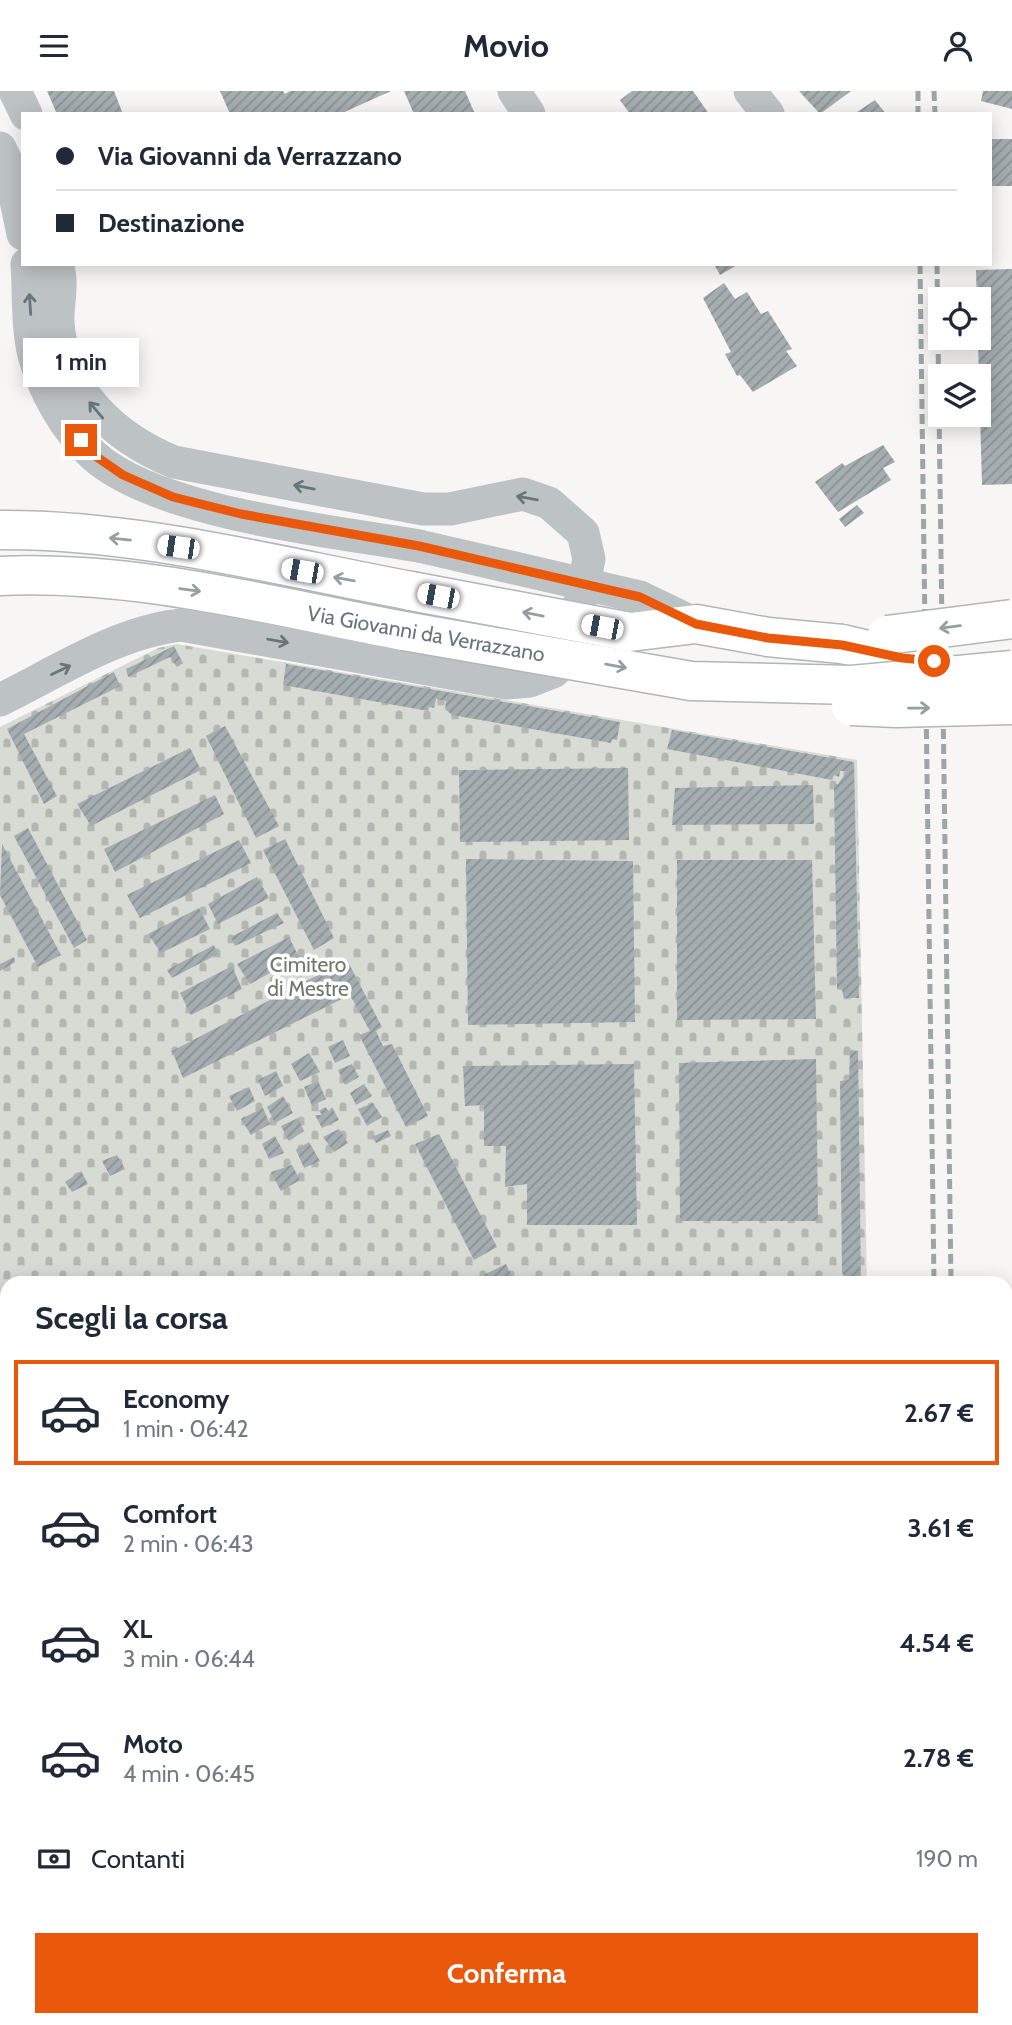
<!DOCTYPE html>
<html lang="it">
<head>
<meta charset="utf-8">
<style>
  body { margin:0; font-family:Cabin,sans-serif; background:#f2f2f3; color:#1f2937; height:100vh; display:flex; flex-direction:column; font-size:26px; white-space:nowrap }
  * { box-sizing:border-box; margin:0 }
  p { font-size:23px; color:#747a83 }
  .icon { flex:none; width:38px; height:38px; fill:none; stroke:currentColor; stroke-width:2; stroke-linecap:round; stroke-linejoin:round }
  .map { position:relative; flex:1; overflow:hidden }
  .drawer { position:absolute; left:0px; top:1185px; width:1013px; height:751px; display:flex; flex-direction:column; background:#fff; border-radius:21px 21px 0 0; box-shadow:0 4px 18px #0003 }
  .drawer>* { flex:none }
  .guide { position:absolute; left:21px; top:21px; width:971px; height:154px; border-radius:0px; box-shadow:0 4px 18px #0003; display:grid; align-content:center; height:154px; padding:0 35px; background:#fff }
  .controls { position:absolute; left:928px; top:196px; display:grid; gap:14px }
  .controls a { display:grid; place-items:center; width:63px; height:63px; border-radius:0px; background:#fff; box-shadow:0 4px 18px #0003; font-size:35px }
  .end { position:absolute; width:32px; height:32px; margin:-16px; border:9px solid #ea580c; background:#fff; box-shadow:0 0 0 4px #fff }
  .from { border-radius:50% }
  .bubble { position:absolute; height:49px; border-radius:0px; background:#fff; box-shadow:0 4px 18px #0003; font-size:23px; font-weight:800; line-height:49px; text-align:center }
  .car { position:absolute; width:21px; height:42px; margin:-21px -10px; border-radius:9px; box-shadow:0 0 5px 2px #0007; background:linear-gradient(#fff 24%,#345 0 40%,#fff 0 76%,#345 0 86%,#fff 0) }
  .guide b { display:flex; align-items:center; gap:24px; height:66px; font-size:26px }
  .guide b+b { border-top:2px solid #e0e1e3 }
  .guide i { width:18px; height:18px; background:#1f2937 }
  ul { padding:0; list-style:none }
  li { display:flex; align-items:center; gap:21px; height:105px; margin:0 14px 10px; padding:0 21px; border:4px solid transparent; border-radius:0px }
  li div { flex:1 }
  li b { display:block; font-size:26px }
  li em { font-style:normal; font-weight:800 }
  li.active { border-color:#ea580c }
  li>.icon { width:63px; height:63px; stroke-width:1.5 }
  h2 { padding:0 35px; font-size:32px; line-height:84px }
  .pay { display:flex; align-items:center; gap:18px; height:77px; padding:0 35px; font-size:26px }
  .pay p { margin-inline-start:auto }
  .cta { display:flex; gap:14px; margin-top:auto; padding:14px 35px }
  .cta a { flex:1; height:80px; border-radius:0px; background:#ea580c; color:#fff; font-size:28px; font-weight:800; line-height:80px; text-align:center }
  header { display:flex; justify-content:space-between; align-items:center; height:91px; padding:0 35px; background:#fff; font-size:32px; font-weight:800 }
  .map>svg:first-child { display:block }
</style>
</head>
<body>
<header><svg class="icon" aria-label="menu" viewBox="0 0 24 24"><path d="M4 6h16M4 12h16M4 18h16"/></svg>Movio<svg class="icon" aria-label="person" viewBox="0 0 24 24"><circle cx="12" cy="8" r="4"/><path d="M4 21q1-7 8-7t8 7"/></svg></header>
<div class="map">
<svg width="1012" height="1934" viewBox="0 0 1012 1934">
  <defs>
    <pattern id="cemetery-stones" width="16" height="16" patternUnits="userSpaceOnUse" patternTransform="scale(1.75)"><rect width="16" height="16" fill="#d8dbd4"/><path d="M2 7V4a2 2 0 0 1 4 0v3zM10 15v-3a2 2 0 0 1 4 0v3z" fill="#b3b6b1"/></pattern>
    <pattern id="building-hatch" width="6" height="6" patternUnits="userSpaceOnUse" patternTransform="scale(1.75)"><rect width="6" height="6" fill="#a4adb0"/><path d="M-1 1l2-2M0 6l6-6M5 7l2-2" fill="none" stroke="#899194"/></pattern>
  </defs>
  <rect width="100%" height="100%" fill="#f7f6f4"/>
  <path fill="url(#cemetery-stones)" d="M177 553 857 669 867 1192H7V1928L836 1929 825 1934H0V636L158 557Z"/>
  <g fill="url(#building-hatch)">
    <path d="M47 0H114L123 23H57Z"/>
    <path d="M220 0H283L285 3 290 0H391L340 23H230Z"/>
    <path d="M404 0H465L475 23H414Z"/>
    <path d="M632 0H693L709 23H630L620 9Z"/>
    <path d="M799 0H851L820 23Z"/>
    <path d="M983 0H1012V18L981 10Z"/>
    <path d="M875 9 886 23 857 21Z"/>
    <rect x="990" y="48" width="22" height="47"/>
    <path d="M714 173H739L720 184Z"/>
    <path d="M1012 178V393L982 394 976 179Z"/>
    <path d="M724 192 735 208 747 201 761 223 768 220 792 258 786 260 797 275 753 301 740 284 737 285 725 263 731 261 703 207Z"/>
    <path d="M883 354 895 371 883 377 891 389 838 421 815 391 842 372 845 375Z"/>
    <path d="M857 414 864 422 845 436 839 428Z"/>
    <path d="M174 555 183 572 177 576 170 566 128 586 126 578Z"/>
    <path d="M286 573 620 631 617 649 612 648 611 652 452 624 445 618 446 610 436 608 434 617 429 616 428 620 283 594Z"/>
    <path d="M114 581 120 595 24 643 57 705 44 713 7 638Z"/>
    <path d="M225 635 279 735 256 747 206 645Z"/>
    <path d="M672 639 854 671 859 907H844L842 899 837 898 834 693H838L847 680H840L839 686 834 684 832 689 667 658Z"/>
    <path d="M190 657 201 679 91 735 77 713Z"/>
    <path d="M628 677 629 749 460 751 459 679Z"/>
    <path d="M813 694 814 733 672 734 675 697Z"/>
    <path d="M215 704 224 723 115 781 104 758Z"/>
    <path d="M28 737 87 849 74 857 14 745Z"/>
    <path d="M285 748 334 847 314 859 263 759Z"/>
    <path d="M239 749 251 772 140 827 127 804Z"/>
    <path d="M2 753 61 864 38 876 0 804Z"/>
    <path d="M466 768 633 770 635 931 468 934Z"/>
    <path d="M677 769H812L816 928 677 929Z"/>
    <path d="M257 786 269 807 218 833 208 813Z"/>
    <path d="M199 817 210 838 161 862 148 843Z"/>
    <path d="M277 822 284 832 235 855 231 846Z"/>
    <path d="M289 846 299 866 250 893 237 873Z"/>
    <path d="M214 854 218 863 172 887 167 879Z"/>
    <path d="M14 866 15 871 0 880V873Z"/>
    <path d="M347 869 382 936 376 940 383 955 392 953 428 1025 406 1036 359 944 370 940 350 904 183 987 172 960Z"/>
    <path d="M232 875 242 898 191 924 180 902Z"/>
    <path d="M343 949 350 965 335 972 328 956Z"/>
    <path d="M850 959 858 960 861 1192H851L842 1182 840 990 849 989Z"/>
    <path d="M309 962 320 981 300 990 291 973Z"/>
    <path d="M816 968 818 1130H680L679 972Z"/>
    <path d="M352 973 359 986 345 994 338 979Z"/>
    <path d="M634 973 637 1134H527V1093L505 1096 506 1055H484V1014L465 1015 463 975Z"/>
    <path d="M276 980 283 995 265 1005 258 989Z"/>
    <path d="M318 990 326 1008 312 1015 304 996Z"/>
    <path d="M364 993 372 1005 356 1014 350 1002Z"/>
    <path d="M249 996 255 1010 237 1020 229 1005Z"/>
    <path d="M283 1005 293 1022 275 1032 267 1016Z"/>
    <path d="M373 1012 382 1026 367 1035 358 1018Z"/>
    <path d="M325 1016 329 1020 332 1016 339 1029 322 1037 315 1024H322L319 1020Z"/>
    <path d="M263 1017 270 1033 251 1044 241 1028Z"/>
    <path d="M298 1027 304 1040 289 1050 281 1035Z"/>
    <path d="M339 1038 348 1052 334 1061 323 1046Z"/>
    <path d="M388 1039 391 1045 376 1052 372 1046Z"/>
    <path d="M439 1043 497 1156 474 1169 415 1053Z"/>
    <path d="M275 1045 284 1062 269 1068 262 1053Z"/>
    <path d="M309 1051 320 1070 304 1077 296 1059Z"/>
    <path d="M117 1064 125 1078 110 1085 102 1070Z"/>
    <path d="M292 1074 300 1089 281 1100 271 1081Z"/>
    <path d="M81 1080 88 1093 72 1101 65 1091Z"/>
    <path d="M506 1173 515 1192H488L484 1184Z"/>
    <path d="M7 1526V1559L0 1562V1529Z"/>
    <path d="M0 1563 7 1577 0 1580Z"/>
    <path d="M7 1603V1619L0 1605Z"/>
    <path d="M572 1928H616L603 1934H560Z"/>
    <path d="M620 1928H659L647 1934H607Z"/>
    <path d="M781 1928H823L811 1934H784Z"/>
  </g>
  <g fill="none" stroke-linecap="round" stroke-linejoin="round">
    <defs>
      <g id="major">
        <path d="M0 439C137 438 277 475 411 500"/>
        <path d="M0 485C136 479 271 515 404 540"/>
        <path d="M842 553 902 567"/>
      </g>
    </defs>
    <use href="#major" stroke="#b1b6b8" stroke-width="41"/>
    <g stroke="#bdc2c4" stroke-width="33">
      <path d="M15 0 26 23"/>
      <path d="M514 0 529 23"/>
      <path d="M750 0 768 23"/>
      <path d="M0 57 9 76 23 143"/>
      <path d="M27 173C29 202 27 236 34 264 44 300 65 338 93 364 156 422 333 440 419 455"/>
      <path d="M0 609C57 581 117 541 181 534L506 592 530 590 553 581 569 565 589 468 583 442 549 412 523 403 450 418H423L174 371C115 347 63 300 58 232 57 212 64 194 57 173"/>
    </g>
    <use href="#major" stroke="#fff" stroke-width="38"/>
    <g stroke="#9da5a8" stroke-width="5" stroke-dasharray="10 5" stroke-linecap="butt">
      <path d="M918 0V23"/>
      <path d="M934 0 935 23"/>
      <path d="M920 173 934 1192"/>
      <path d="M937 173 951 1192"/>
      <path d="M945 1928V1934"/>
      <path d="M961 1928V1934"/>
    </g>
    <defs>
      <g id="major-bridge">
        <path d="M411 500 630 541 696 533 768 546 842 553"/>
        <path d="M404 540 691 590 852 594 1012 579"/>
        <path d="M887 544 1012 528"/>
        <path d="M851 615 896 617 1012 614"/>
      </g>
    </defs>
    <use href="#major-bridge" stroke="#b1b6b8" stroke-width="41" stroke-linecap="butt"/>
    <path stroke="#bdc2c4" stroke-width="33" d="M419 455 640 506 696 533"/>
    <use href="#major-bridge" stroke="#fff" stroke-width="38"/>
  </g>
  <defs><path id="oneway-shaft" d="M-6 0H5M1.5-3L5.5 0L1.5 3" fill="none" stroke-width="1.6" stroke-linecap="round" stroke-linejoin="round" transform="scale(1.75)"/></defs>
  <g stroke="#66767b">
    <use href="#oneway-shaft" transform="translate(30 213) rotate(-94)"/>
    <use href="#oneway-shaft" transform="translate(96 319) rotate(-130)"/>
    <use href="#oneway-shaft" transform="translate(304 396) rotate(-169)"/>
    <use href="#oneway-shaft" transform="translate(527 407) rotate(-170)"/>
    <use href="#oneway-shaft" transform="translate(278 550) rotate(10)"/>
    <use href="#oneway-shaft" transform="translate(61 579) rotate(-26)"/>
  </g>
  <g stroke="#949fa3">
    <use href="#oneway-shaft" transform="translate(120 448) rotate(-174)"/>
    <use href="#oneway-shaft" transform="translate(344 488) rotate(-170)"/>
    <use href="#oneway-shaft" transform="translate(190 499) rotate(8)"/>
    <use href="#oneway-shaft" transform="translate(533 523) rotate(-169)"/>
    <use href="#oneway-shaft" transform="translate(950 536) rotate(173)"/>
    <use href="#oneway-shaft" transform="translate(616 575) rotate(10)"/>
    <use href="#oneway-shaft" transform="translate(919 617) rotate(-1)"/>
  </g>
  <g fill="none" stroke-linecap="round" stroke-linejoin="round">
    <path stroke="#ea580c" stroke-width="9" d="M81 349 94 364 123 384 173 406 241 423 419 455 640 506 696 533 768 547 842 554 902 567 934 570"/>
  </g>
  <g text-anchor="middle" stroke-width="7" stroke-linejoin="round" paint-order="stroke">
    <g font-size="21" fill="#66767b" stroke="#fff">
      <text transform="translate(426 543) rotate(10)" y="7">Via Giovanni da Verrazzano</text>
    </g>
    <g font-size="21" fill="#6e7968" stroke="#fff">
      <text x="308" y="881">Cimitero<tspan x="308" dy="24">di Mestre</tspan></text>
    </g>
  </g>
</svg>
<div class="controls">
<a><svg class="icon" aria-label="locate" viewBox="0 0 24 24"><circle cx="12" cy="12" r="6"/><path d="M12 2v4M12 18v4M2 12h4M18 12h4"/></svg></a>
<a><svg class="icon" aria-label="layers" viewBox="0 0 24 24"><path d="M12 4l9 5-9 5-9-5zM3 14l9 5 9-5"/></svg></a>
</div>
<i class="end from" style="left:934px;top:570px"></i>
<i class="end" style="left:81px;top:349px"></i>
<div class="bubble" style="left:23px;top:247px;width:116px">1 min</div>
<i class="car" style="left:178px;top:456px;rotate:278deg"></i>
<i class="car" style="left:302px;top:480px;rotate:280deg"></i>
<i class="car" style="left:438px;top:505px;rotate:281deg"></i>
<i class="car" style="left:602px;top:536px;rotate:281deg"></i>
<div class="guide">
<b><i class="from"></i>Via Giovanni da Verrazzano</b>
<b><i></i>Destinazione</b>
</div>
<section class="drawer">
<h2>Scegli la corsa</h2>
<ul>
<li class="active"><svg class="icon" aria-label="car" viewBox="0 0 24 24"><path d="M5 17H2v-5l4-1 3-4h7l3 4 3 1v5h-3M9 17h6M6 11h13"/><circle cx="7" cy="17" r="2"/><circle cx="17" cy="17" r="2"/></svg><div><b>Economy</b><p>1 min · 06:42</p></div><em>2.67 €</em></li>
<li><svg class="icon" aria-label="car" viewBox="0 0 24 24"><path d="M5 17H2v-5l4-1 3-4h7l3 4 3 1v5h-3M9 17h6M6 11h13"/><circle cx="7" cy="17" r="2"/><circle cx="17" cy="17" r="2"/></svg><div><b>Comfort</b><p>2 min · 06:43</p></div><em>3.61 €</em></li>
<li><svg class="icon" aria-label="car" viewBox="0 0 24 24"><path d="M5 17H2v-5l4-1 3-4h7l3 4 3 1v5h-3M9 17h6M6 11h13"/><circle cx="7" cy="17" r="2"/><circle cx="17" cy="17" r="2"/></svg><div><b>XL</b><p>3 min · 06:44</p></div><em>4.54 €</em></li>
<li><svg class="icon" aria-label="car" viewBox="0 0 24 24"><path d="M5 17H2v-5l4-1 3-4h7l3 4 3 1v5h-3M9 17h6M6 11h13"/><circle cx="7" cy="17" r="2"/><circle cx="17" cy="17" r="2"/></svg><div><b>Moto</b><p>4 min · 06:45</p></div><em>2.78 €</em></li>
</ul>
<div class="pay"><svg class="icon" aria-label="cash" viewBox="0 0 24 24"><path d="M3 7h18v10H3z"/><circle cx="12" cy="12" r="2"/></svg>Contanti<p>190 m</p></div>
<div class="cta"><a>Conferma</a></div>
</section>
</div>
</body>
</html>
